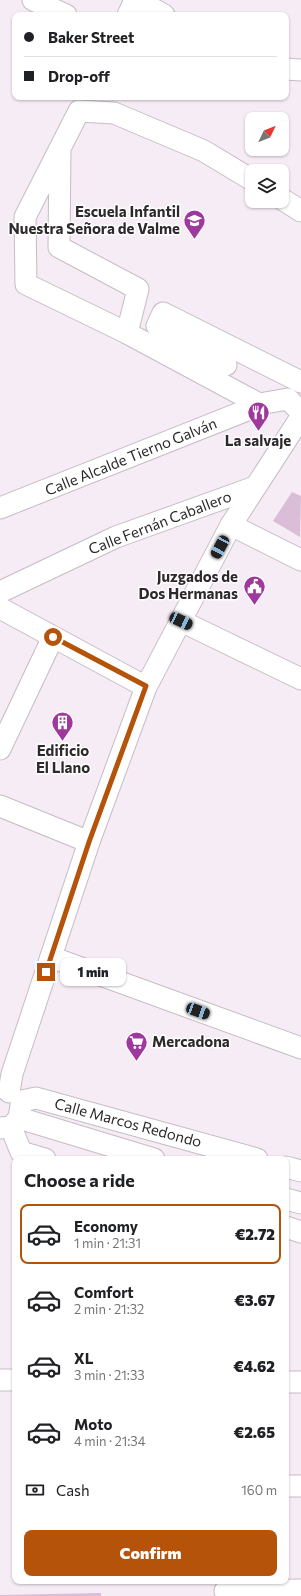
<!DOCTYPE html>
<html lang="en">
<head>
<meta charset="utf-8">
<style>
  body { margin:0; font-family:Commissioner,sans-serif; background:#f6f6f6; color:#202124; height:100vh; display:flex; flex-direction:column; font-size:15px; white-space:nowrap }
  * { box-sizing:border-box; margin:0 }
  p { font-size:13px; color:#757577 }
  .icon { flex:none; width:22px; height:22px; fill:none; stroke:currentColor; stroke-width:2; stroke-linecap:round; stroke-linejoin:round }
  .map { position:relative; flex:1; overflow:hidden }
  .side { position:absolute; left:12px; top:1156px; width:277px; height:428px; display:flex; flex-direction:column; background:#fff; border-radius:8px; box-shadow:0 1px 3px #0004 }
  .side>* { flex:none }
  .top-card { position:absolute; left:12px; top:12px; width:277px; height:88px; border-radius:8px; box-shadow:0 1px 3px #0004; display:grid; align-content:center; height:88px; padding:0 12px; background:#fff }
  .needle { width:26px; rotate:47deg }
  .buttons { position:absolute; left:245px; top:112px; display:grid; gap:8px }
  .buttons a { display:grid; place-items:center; width:44px; height:44px; border-radius:8px; background:#fff; box-shadow:0 1px 3px #0004; font-size:20px }
  .end { position:absolute; width:18px; height:18px; margin:-9px; border:5px solid #b45309; background:#fff; box-shadow:0 0 0 2px #fff }
  .from { border-radius:50% }
  .bubble { position:absolute; height:28px; border-radius:8px; background:#fff; box-shadow:0 1px 3px #0004; font-size:13px; font-weight:800; line-height:28px; text-align:center }
  .car { position:absolute; width:12px; height:24px; margin:-12px -6px; border-radius:5px; box-shadow:0 0 3px 1px #0007; background:linear-gradient(#222 24%,#8ab4d8 0 40%,#222 0 76%,#8ab4d8 0 86%,#222 0) }
  .top-card b { display:flex; align-items:center; gap:14px; height:38px; font-size:15px }
  .top-card b+b { border-top:1px solid #e0e0e0 }
  .top-card i { width:10px; height:10px; background:#202124 }
  ul { padding:0; list-style:none }
  li { display:flex; align-items:center; gap:12px; height:60px; margin:0 8px 6px; padding:0 4px; border:2px solid transparent; border-radius:8px }
  li div { flex:1 }
  li b { display:block; font-size:15px }
  li em { font-style:normal; font-weight:800 }
  li.current { border-color:#b45309 }
  li>.icon { width:36px; height:36px; stroke-width:1.5 }
  h2 { padding:0 12px; font-size:18px; line-height:48px }
  .pay { display:flex; align-items:center; gap:10px; height:44px; padding:0 12px; font-size:15px }
  .pay p { margin-inline-start:auto }
  .cta { display:flex; gap:8px; margin-top:auto; padding:8px 12px }
  .cta a { flex:1; height:46px; border-radius:8px; background:#b45309; color:#fff; font-size:16px; font-weight:800; line-height:46px; text-align:center }
  .map>svg:first-child { display:block }
</style>
</head>
<body>
<div class="map">
<svg width="301" height="1596" viewBox="0 0 301 1596">
  <rect width="100%" height="100%" fill="#f6ecf5"/>
  <g fill="#dabed8">
    <path d="M292 492 301 496 300 537 273 521Z"/>
    <path d="M101 1593V1596H0V1595Z"/>
  </g>
  <g fill="none" stroke-linecap="round" stroke-linejoin="round">
    <defs>
      <g id="minor">
        <path d="M33 0 66 15"/>
        <path d="M137 0 164 15"/>
        <path d="M128 15 135 0"/>
        <path d="M286 69 301 70"/>
        <path d="M60 148 59 247 138 289 127 333 26 284 25 217 79 111 114 113 204 151 252 180"/>
        <path d="M282 199 301 211"/>
        <path d="M127 333 261 405"/>
        <path d="M226 365 157 326 163 313 301 382"/>
        <path d="M0 508 265 403 288 399 301 412"/>
        <path d="M231 525 301 560"/>
        <path d="M0 592 116 537 255 487"/>
        <path d="M0 608 146 687"/>
        <path d="M181 621 301 679"/>
        <path d="M0 749 53 637"/>
        <path d="M0 806 89 842"/>
        <path d="M51 957 301 1048"/>
        <path d="M9 1092 12 1074 89 842 146 687 231 525 301 417"/>
        <path d="M22 1101 36 1098 257 1159"/>
        <path d="M19 1118 154 1159"/>
        <path d="M11 1127 21 1152 45 1159"/>
        <path d="M0 1128 11 1127 19 1118 21 1105"/>
        <path d="M286 1167 301 1171"/>
        <path d="M286 1199 301 1203"/>
        <path d="M286 1227 301 1232"/>
        <path d="M0 1380H15"/>
        <path d="M286 1382H301"/>
        <path d="M286 1486H301"/>
        <path d="M225 1591 301 1590"/>
      </g>
    </defs>
    <use href="#minor" stroke="#c6bcc5" stroke-width="23"/>
    <use href="#minor" stroke="#fff" stroke-width="21"/>
  </g>
  <g fill="none" stroke-linecap="round" stroke-linejoin="round">
    <path stroke="#b45309" stroke-width="5" d="M46 972 89 842 146 686 53 637"/>
  </g>
  <defs>
    <symbol id="school-pin" viewBox="-11 -11 22 30"><path d="M0 17L-7.5 6A9.5 9.5 0 1 1 7.5 6Z" fill="#9e389d" stroke="#fff"/><path d="M0-5L7-2L0 1L-7-2ZM-4 1L0 2.5L4 1V4Q0 6-4 4Z" fill="#fff"/></symbol>
    <symbol id="restaurant-pin" viewBox="-11 -11 22 30"><path d="M0 17L-7.5 6A9.5 9.5 0 1 1 7.5 6Z" fill="#9e389d" stroke="#fff"/><path d="M-5-6h1v4h1v-4h1v4h1v-4h1v5L-1.5 .5V6h-2V.5L-5-1ZM5-6V6H3V1.5H1.5Q1.5-4 5-6Z" fill="#fff"/></symbol>
    <symbol id="civic-pin" viewBox="-11 -11 22 30"><path d="M0 17L-7.5 6A9.5 9.5 0 1 1 7.5 6Z" fill="#9e389d" stroke="#fff"/><path d="M-.6-6.5H3V-4.5H.6V-3L4-1V1h2V6H-6V1h2V-1L-.6-3ZM-1.2 2.5V6h2.4V2.5Z" fill="#fff"/></symbol>
    <symbol id="building-pin" viewBox="-11 -11 22 30"><path d="M0 17L-7.5 6A9.5 9.5 0 1 1 7.5 6Z" fill="#9e389d" stroke="#fff"/><path d="M-4-6H4V6H1V3H-1V6H-4ZM-2.5-4.3h1.7v1.8h-1.7ZM.8-4.3h1.7v1.8H.8ZM-2.5-1h1.7V.8h-1.7ZM.8-1h1.7V.8H.8Z" fill="#fff"/></symbol>
    <symbol id="supermarket-pin" viewBox="-11 -11 22 30"><path d="M0 17L-7.5 6A9.5 9.5 0 1 1 7.5 6Z" fill="#9e389d" stroke="#fff"/><path d="M-6-5.5h2.5l.6 2H6L4.5 2H-2.5L-4.4-4H-6ZM-1.5 3.2a1.3 1.3 0 1 0 .1 0ZM3 3.2a1.3 1.3 0 1 0 .1 0Z" fill="#fff"/></symbol>
  </defs>
  <g fill-rule="evenodd">
    <use href="#school-pin" x="182" y="208" width="25" height="34"/>
    <use href="#restaurant-pin" x="246" y="400" width="25" height="34"/>
    <use href="#civic-pin" x="242" y="574" width="25" height="34"/>
    <use href="#building-pin" x="50" y="710" width="25" height="34"/>
    <use href="#supermarket-pin" x="124" y="1030" width="25" height="34"/>
  </g>
  <g text-anchor="middle" stroke-width="3" stroke-linejoin="round" paint-order="stroke">
    <g font-size="15" font-weight="bold" fill="#2d292c" stroke="#fff" text-anchor="end">
      <text x="180" y="217">Escuela Infantil<tspan x="180" dy="17">Nuestra Señora de Valme</tspan></text>
      <text x="258" y="446" text-anchor="middle">La salvaje</text>
      <text x="238" y="582">Juzgados de<tspan x="238" dy="17">Dos Hermanas</tspan></text>
      <text x="63" y="756" text-anchor="middle">Edificio<tspan x="63" dy="17">El Llano</tspan></text>
      <text x="152" y="1047" text-anchor="start">Mercadona</text>
    </g>
    <g font-size="15" fill="#2d292c" stroke="#fff">
      <text transform="translate(131 457) rotate(-22)" y="5">Calle Alcalde Tierno Galván</text>
      <text transform="translate(160 523) rotate(-21)" y="5">Calle Fernán Caballero</text>
      <text transform="translate(128 1123) rotate(15)" y="5">Calle Marcos Redondo</text>
    </g>
  </g>
</svg>
<div class="buttons">
<a><svg class="needle" viewBox="-14 -14 28 28"><path d="M0-13l5 13h-10z" fill="#e53935"/><path d="M0 13l5-13h-10z" fill="#757577"/></svg></a>
<a><svg class="icon" aria-label="layers" viewBox="0 0 24 24"><path d="M12 4l9 5-9 5-9-5zM3 14l9 5 9-5"/></svg></a>
</div>
<i class="end from" style="left:53px;top:637px"></i>
<i class="end" style="left:46px;top:972px"></i>
<div class="bubble" style="left:60px;top:958px;width:66px">1 min</div>
<i class="car" style="left:220px;top:547px;rotate:208deg"></i>
<i class="car" style="left:181px;top:621px;rotate:115deg"></i>
<i class="car" style="left:198px;top:1011px;rotate:110deg"></i>
<div class="top-card">
<b><i class="from"></i>Baker Street</b>
<b><i></i>Drop-off</b>
</div>
<section class="side">
<h2>Choose a ride</h2>
<ul>
<li class="current"><svg class="icon" aria-label="car" viewBox="0 0 24 24"><path d="M5 17H2v-5l4-1 3-4h7l3 4 3 1v5h-3M9 17h6M6 11h13"/><circle cx="7" cy="17" r="2"/><circle cx="17" cy="17" r="2"/></svg><div><b>Economy</b><p>1 min · 21:31</p></div><em>€2.72</em></li>
<li><svg class="icon" aria-label="car" viewBox="0 0 24 24"><path d="M5 17H2v-5l4-1 3-4h7l3 4 3 1v5h-3M9 17h6M6 11h13"/><circle cx="7" cy="17" r="2"/><circle cx="17" cy="17" r="2"/></svg><div><b>Comfort</b><p>2 min · 21:32</p></div><em>€3.67</em></li>
<li><svg class="icon" aria-label="car" viewBox="0 0 24 24"><path d="M5 17H2v-5l4-1 3-4h7l3 4 3 1v5h-3M9 17h6M6 11h13"/><circle cx="7" cy="17" r="2"/><circle cx="17" cy="17" r="2"/></svg><div><b>XL</b><p>3 min · 21:33</p></div><em>€4.62</em></li>
<li><svg class="icon" aria-label="car" viewBox="0 0 24 24"><path d="M5 17H2v-5l4-1 3-4h7l3 4 3 1v5h-3M9 17h6M6 11h13"/><circle cx="7" cy="17" r="2"/><circle cx="17" cy="17" r="2"/></svg><div><b>Moto</b><p>4 min · 21:34</p></div><em>€2.65</em></li>
</ul>
<div class="pay"><svg class="icon" aria-label="cash" viewBox="0 0 24 24"><path d="M3 7h18v10H3z"/><circle cx="12" cy="12" r="2"/></svg>Cash<p>160 m</p></div>
<div class="cta"><a>Confirm</a></div>
</section>
</div>
</body>
</html>
